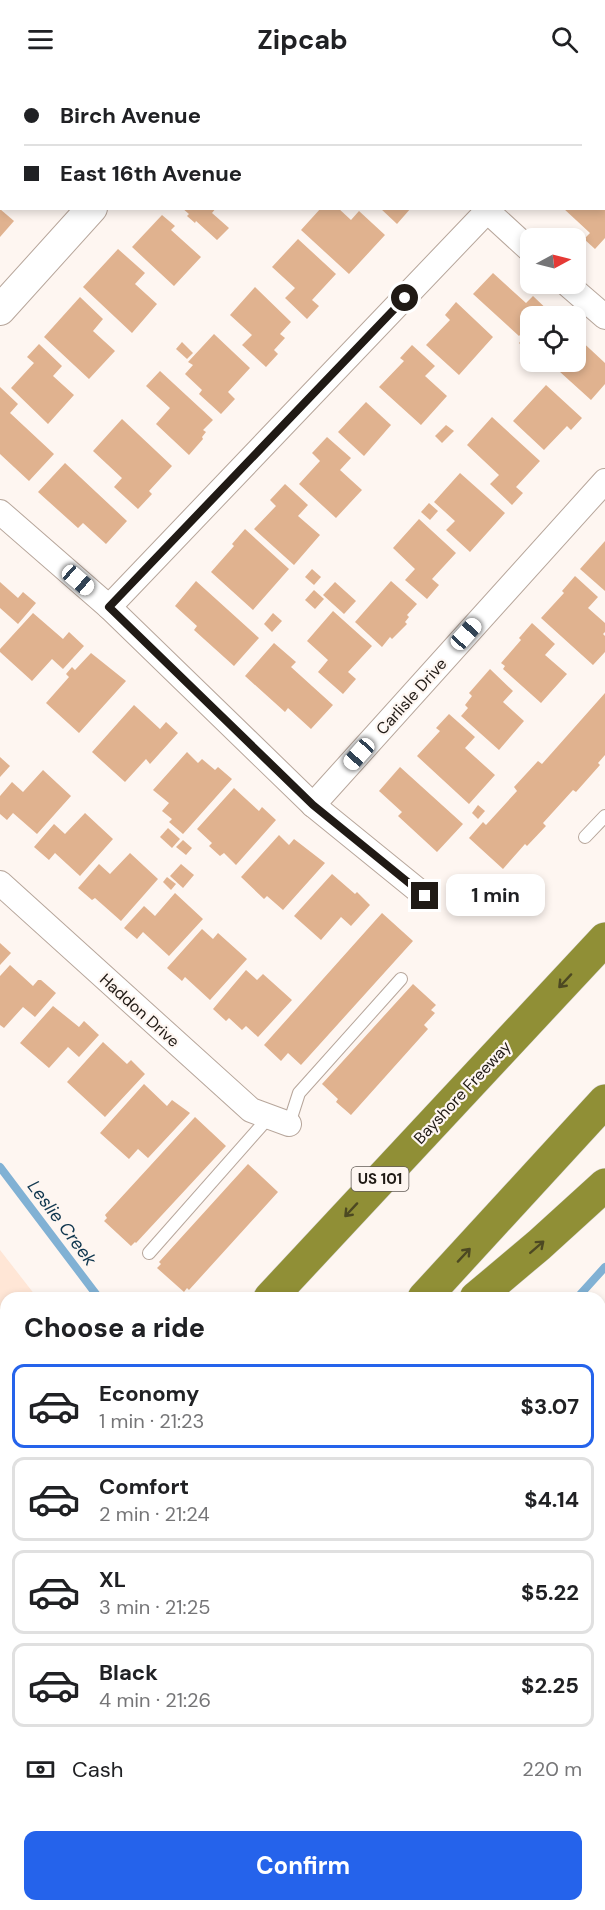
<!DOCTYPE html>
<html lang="en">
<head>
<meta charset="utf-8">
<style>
  body { margin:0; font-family:"DM Sans",sans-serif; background:#f6f6f6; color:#202124; height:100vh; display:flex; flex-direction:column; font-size:22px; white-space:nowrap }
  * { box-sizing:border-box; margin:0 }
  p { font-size:20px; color:#757577 }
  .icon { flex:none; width:33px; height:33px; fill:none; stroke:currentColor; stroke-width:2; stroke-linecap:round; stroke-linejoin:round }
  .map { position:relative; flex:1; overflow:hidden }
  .drawer { position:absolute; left:0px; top:1214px; width:606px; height:620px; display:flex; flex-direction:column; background:#fff; border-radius:18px 18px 0 0; box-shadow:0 3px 9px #0003 }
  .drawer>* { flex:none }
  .banner { position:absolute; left:0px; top:0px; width:606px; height:132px; box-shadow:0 3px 9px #0003; display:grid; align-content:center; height:132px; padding:0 24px; background:#fff }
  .needle { width:39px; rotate:83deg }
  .buttons { position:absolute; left:520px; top:150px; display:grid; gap:12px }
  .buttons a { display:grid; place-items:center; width:66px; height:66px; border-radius:12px; background:#fff; box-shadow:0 3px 9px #0003; font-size:30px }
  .end { position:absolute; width:27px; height:27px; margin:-14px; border:8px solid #201a15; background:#fff; box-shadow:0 0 0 3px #fff }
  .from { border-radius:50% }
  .bubble { position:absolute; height:42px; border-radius:12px; background:#fff; box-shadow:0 3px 9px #0003; font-size:20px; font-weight:700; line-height:42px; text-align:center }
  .car { position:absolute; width:18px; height:36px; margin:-18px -9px; border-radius:8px; box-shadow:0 0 4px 2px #0007; background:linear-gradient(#fff 24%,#345 0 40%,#fff 0 76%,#345 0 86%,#fff 0) }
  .banner b { display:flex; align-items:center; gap:21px; height:57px; font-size:22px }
  .banner b+b { border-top:2px solid #e0e0e0 }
  .banner i { width:15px; height:15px; background:#202124 }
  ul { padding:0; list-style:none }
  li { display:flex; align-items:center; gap:18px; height:84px; margin:0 12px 9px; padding:0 12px; border:3px solid #e0e0e0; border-radius:12px }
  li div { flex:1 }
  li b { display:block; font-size:22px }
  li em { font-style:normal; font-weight:700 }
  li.current { border-color:#2563eb }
  li>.icon { width:54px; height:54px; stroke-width:1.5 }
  h2 { padding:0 24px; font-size:27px; line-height:72px }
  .pay { display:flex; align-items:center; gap:15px; height:66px; padding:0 24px; font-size:22px }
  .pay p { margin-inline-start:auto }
  .action { display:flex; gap:12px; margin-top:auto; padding:12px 24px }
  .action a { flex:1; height:69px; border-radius:12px; background:#2563eb; color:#fff; font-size:24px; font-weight:700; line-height:69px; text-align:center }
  header { display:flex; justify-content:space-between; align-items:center; height:78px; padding:0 24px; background:#fff; font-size:27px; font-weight:700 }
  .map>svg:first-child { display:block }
</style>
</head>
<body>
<header><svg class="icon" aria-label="menu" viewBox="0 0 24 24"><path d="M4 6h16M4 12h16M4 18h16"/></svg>Zipcab<svg class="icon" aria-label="search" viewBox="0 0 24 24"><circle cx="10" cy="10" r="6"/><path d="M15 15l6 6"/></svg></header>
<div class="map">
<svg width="605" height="1832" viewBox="0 0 605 1832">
  <rect width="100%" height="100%" fill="#fef6f1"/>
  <path fill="#ffe6d6" d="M0 1172 35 1217 33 1219 6 1220V1258L0 1267Z"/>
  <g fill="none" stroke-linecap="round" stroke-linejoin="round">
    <g stroke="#81b1d4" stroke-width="8">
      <path d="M0 1089 99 1220"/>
      <path d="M577 1220 605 1189"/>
      <path d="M565 1827 569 1832"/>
    </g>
  </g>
  <g fill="#e0b28f">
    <path d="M182 130H216L212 135 229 150 217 162 196 143 195 145 187 138 189 136Z"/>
    <path d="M321 130H338L351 142 359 133 385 157 349 196 301 152Z"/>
    <path d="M380 130H411L397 146Z"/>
    <path d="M563 130H605V160L595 171 584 161 590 155Z"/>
    <path d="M0 131 14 143 0 159Z"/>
    <path d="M162 137 175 148 171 152 201 179 174 208 132 169Z"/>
    <path d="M298 161 336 196 312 222 319 228 307 241 285 220 295 210 272 189Z"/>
    <path d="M118 171 145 195 135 206 157 226 132 255 83 209Z"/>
    <path d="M493 195 526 225 533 218 554 238H531V245L519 258 473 216Z"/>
    <path d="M255 209 291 244 280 256 285 260 274 272 278 276 266 289 242 267 252 257 230 237Z"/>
    <path d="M80 219 103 241 93 253 115 273 89 301 44 259Z"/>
    <path d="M456 224 493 259 459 297 426 267 450 242 445 237Z"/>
    <path d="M531 252V270L528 274 519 265Z"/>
    <path d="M214 256 250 290 228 314 235 321 221 336 199 316 202 312 185 296 193 287 188 284Z"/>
    <path d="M576 258 605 285V306L591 322 549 284H576Z"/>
    <path d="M182 264 193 275 187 281 176 271Z"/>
    <path d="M39 266 62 288 53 298 74 317 48 346 11 310 34 285 27 279Z"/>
    <path d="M412 267 435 288 425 298 447 318 421 347 379 309 404 283 400 280Z"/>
    <path d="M160 293 213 342 203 352 206 354 202 359 203 361 189 377 156 346 170 330 146 308Z"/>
    <path d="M546 307 582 340 571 352 567 348 544 372 513 343Z"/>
    <path d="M0 309 18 326 10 335 54 376 29 403 0 376Z"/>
    <path d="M366 324 391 347 364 378 338 354Z"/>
    <path d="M492 339 540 383 516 409 523 415 512 427 490 406 499 397 467 367Z"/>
    <path d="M122 341 172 388 149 413 152 416 138 431 114 409 122 400 93 373Z"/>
    <path d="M446 347 454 353 442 365 435 358Z"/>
    <path d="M327 359 351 380 340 392 362 412 336 440 299 406 320 383 312 375Z"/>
    <path d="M65 385 127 443 106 466 83 445 78 450 38 414Z"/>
    <path d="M460 395 505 435 470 474 446 452 455 443 434 424Z"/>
    <path d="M285 406 308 427 298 438 320 457 294 487 254 451 276 428 270 422Z"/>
    <path d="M429 425 438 433 430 442 421 434Z"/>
    <path d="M419 441 456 475 432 501 439 507 427 521 405 502 415 491 393 470Z"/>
    <path d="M245 451 289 491 253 532 211 494 234 468 232 466Z"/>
    <path d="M605 463V513L580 491Z"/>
    <path d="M312 491 321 499 314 507 305 499Z"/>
    <path d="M575 498 598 519 588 530 605 545V554L603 556 605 558V574L593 587 541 540 564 515 562 513Z"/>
    <path d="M196 503 259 560 234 588 194 552 197 548 175 528Z"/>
    <path d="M391 503 417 526 407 537 409 539 405 544 407 546 392 561 390 559 382 569 355 544Z"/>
    <path d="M0 504 18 520 23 514 36 525 18 546 0 530Z"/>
    <path d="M335 504 356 523 344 536 323 517Z"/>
    <path d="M314 512 324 521 315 531 305 522Z"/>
    <path d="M333 533 372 568 348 594 356 601 343 616 318 594 328 582 307 563Z"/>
    <path d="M33 535 63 561 69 554 84 568 63 591 52 581 32 603 0 574V571Z"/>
    <path d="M273 535 282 543 272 554 264 546Z"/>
    <path d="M532 545 555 566 545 577 567 596 541 625 503 591 505 588 501 585 521 562 519 560Z"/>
    <path d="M274 565 296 584 291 589 333 627 311 651 288 630 285 634 245 598Z"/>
    <path d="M91 575 126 603 79 655 46 625 69 599 66 596 72 589 75 592Z"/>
    <path d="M490 591 513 613 503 624 524 643 499 672 461 638 468 630 465 627 472 618 469 615Z"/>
    <path d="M605 615V677L598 685 600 687 576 714 573 712 543 745 546 748 527 768 525 766 503 791 469 760 483 744 486 747 517 713 514 709 538 683 542 686Z"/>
    <path d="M134 627 160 651 166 644 178 655 150 686 146 681 125 704 92 674Z"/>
    <path d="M449 636 475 659 465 670 495 697 469 726 417 678 440 653 436 650Z"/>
    <path d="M187 674 198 685 202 681 215 692 218 689 232 701 183 756 169 744 172 741 162 733 169 725 153 712Z"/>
    <path d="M0 679 10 688 0 699Z"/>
    <path d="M400 689 463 746 437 774 398 738 402 734 379 713Z"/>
    <path d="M43 692 71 718 37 756 13 735 7 742 0 736V718L12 704 23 714Z"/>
    <path d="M234 710 259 733 262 729 276 742 236 787 224 775 220 778 209 768 212 765 197 751Z"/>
    <path d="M478 727 485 733 478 741 472 735Z"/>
    <path d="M85 735 113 761 80 798 55 775 49 782 34 769 54 746 65 756Z"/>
    <path d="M168 750 180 761 172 770 160 759Z"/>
    <path d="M279 757 289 767 294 761 325 785 283 832 267 818 264 821 241 799Z"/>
    <path d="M183 762 192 770 186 777 176 769Z"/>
    <path d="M130 775 158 801 121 843 95 820 92 822 78 810 99 786 110 796Z"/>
    <path d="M181 786 194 797 183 810 170 798Z"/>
    <path d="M332 796 355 816 357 814 370 827 351 848 341 839 321 862 294 838Z"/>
    <path d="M167 799 176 806 171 812 163 804Z"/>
    <path d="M175 815 203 841 169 878 143 854 137 861 124 850 144 828 155 838Z"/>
    <path d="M382 835 413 863 301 987 288 975 281 983 264 967Z"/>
    <path d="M202 851 213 861 218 855 247 881 210 922 185 899 182 903 167 890Z"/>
    <path d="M0 865 11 875 0 887Z"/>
    <path d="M10 887 33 908 38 902H41L56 915 35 939 23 929 4 950 0 947V898Z"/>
    <path d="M246 892 257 902 263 896 292 922 258 959 246 948 242 952 229 940 226 943 213 931Z"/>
    <path d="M413 906 436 927 431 932 435 935 424 947 428 951 351 1037 336 1024 338 1021 322 1006Z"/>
    <path d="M53 928 79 949 84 943 99 957 79 979 68 969 49 990 20 965Z"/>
    <path d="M103 964 127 986 131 982 145 996 105 1039 67 1004Z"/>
    <path d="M144 1006 167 1028 172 1022 190 1035 148 1080 138 1071 129 1081 100 1055Z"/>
    <path d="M195 1039 226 1068 136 1165 135 1164 131 1168 104 1143 107 1140 105 1137Z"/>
    <path d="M248 1086 278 1114 189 1212 187 1210 184 1214 157 1190 161 1186 159 1184Z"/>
    <path d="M600 1309 605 1314V1342L604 1340 600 1345Z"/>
    <path d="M600 1585 605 1592V1628L600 1631Z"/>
    <path d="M605 1676V1712L602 1709 600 1711V1682Z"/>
    <path d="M66 1827H139L143 1832H70Z"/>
    <path d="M427 1827H479L483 1832H431Z"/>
  </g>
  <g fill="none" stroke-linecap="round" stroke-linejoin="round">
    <defs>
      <g id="service">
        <path d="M585 759 605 738"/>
        <path d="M289 1046 299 1015 401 901"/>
        <path d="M149 1175 269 1039"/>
        <path d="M0 1260 6 1266"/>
      </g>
      <g id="minor">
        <path d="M336 0 338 2"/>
        <path d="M604 2 605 1"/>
        <path d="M0 62 2 64"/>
        <path d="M484 130 531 173"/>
        <path d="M567 206 605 239"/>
        <path d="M0 434 109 529 313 727 425 818"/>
        <path d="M109 529 490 130"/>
        <path d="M313 727 605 403"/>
        <path d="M0 805 251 1032 289 1046"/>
        <path d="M0 1331 6 1325"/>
        <path d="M600 1452 605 1447"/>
        <path d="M600 1521 605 1527"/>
        <path d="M328 1827 331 1832"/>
        <path d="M214 1832 219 1827"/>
      </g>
      <g id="tertiary">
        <path d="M209 2 211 0"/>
        <path d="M0 232 92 130"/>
      </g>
      <g id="motorway">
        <path d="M270 1220 605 861"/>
        <path d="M424 1220 605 1023"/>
        <path d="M476 1220 539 1167 605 1107"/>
        <path d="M0 1492 6 1486"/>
        <path d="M0 1665 6 1658"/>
      </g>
    </defs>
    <use href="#service" stroke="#b7a69b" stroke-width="14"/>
    <use href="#minor" stroke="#b7a69b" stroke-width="26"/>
    <use href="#tertiary" stroke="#b7a69b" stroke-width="32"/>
    <use href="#motorway" stroke="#d7d6d5" stroke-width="34"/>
    <use href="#service" stroke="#fff" stroke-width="12"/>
    <use href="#minor" stroke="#fff" stroke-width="24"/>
    <use href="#tertiary" stroke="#fff" stroke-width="30"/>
    <use href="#motorway" stroke="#908f36" stroke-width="33"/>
  </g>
  <defs><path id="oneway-shaft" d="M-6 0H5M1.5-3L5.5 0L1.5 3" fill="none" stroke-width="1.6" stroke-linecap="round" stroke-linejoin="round" transform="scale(1.5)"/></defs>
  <g stroke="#4d4922">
    <use href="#oneway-shaft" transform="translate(565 903) rotate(133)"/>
    <use href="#oneway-shaft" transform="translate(351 1132) rotate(133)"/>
    <use href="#oneway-shaft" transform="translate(537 1169) rotate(-41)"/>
    <use href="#oneway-shaft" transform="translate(464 1177) rotate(-47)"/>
  </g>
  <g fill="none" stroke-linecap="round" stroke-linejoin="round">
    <path stroke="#201a15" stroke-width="8" d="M405 220 109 529 313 727 425 818"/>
  </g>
  <g text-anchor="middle" stroke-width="4.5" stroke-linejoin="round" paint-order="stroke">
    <rect fill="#fef6f1" stroke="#635c57" stroke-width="1.5" x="351.5" y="1089" width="57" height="24" rx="4.5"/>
    <g font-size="15" font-weight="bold" fill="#201a15">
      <text x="380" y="1106">US 101</text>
    </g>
    <g font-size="16" fill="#201a15" stroke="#fef6f1">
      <text transform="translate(411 618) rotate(-48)" y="6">Carlisle Drive</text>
      <text transform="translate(140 932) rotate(42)" y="6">Haddon Drive</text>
      <text transform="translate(462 1014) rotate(-47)" y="6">Bayshore Freeway</text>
    </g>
    <g font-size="18" font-style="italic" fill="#0f364e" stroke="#fef6f1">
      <text transform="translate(62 1145) rotate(53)" y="6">Leslie Creek</text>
    </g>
  </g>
</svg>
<div class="buttons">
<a><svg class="needle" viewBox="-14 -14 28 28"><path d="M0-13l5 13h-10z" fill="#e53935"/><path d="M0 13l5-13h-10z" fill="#757577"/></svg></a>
<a><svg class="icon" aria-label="locate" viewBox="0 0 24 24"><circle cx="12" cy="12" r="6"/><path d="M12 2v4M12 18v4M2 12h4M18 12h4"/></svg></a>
</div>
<i class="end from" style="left:405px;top:220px"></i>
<i class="end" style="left:425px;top:818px"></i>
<div class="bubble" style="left:446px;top:796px;width:99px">1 min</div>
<i class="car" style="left:78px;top:502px;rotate:131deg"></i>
<i class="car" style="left:466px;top:556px;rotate:42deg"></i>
<i class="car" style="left:359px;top:676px;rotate:222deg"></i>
<div class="banner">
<b><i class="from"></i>Birch Avenue</b>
<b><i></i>East 16th Avenue</b>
</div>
<section class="drawer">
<h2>Choose a ride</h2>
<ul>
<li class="current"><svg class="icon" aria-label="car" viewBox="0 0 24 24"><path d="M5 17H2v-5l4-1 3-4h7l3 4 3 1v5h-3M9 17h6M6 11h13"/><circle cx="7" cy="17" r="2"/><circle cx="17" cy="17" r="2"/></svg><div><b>Economy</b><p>1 min · 21:23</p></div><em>$3.07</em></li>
<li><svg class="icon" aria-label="car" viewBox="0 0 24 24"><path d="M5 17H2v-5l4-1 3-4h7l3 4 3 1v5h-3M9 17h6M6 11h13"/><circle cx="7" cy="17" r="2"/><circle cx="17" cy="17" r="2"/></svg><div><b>Comfort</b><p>2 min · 21:24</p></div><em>$4.14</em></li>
<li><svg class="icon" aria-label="car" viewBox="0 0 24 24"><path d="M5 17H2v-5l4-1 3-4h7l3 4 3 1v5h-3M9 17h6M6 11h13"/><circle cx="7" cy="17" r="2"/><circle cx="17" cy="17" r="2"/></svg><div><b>XL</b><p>3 min · 21:25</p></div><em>$5.22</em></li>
<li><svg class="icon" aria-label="car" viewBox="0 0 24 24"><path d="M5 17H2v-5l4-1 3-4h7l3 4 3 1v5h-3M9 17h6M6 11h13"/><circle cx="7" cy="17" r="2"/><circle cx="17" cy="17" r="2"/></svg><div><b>Black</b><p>4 min · 21:26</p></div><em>$2.25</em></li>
</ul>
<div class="pay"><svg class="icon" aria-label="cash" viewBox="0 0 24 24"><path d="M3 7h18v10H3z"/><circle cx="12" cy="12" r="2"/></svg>Cash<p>220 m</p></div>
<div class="action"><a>Confirm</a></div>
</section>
</div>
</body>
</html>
